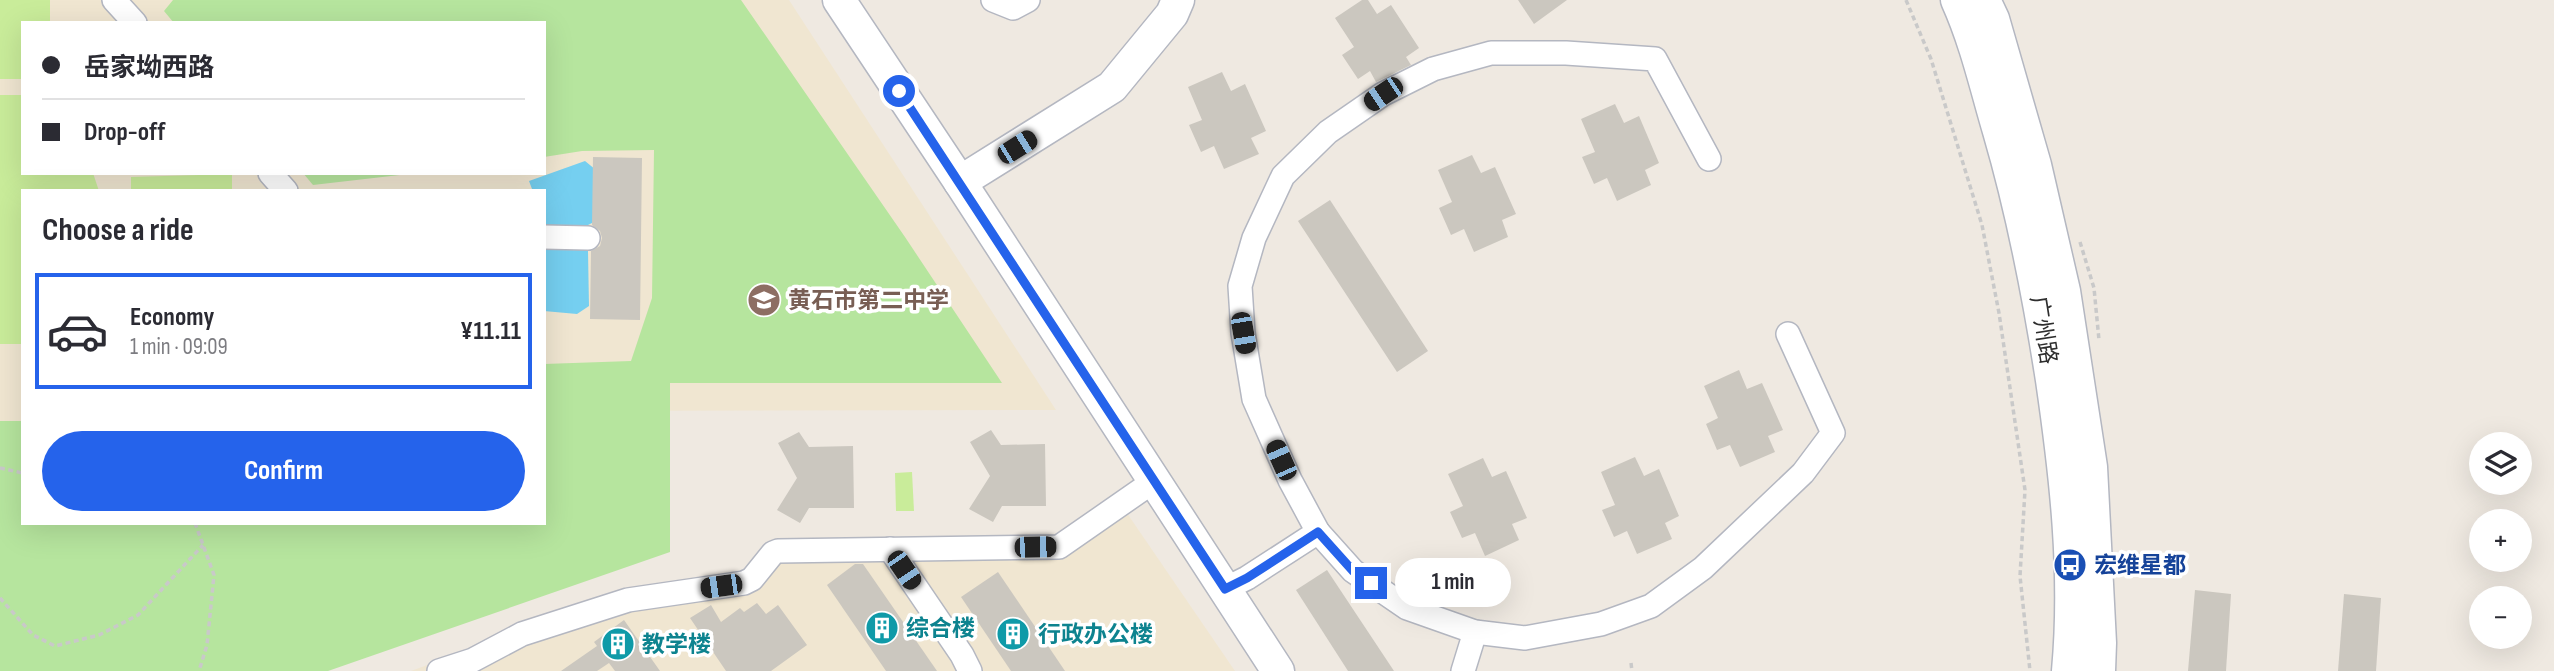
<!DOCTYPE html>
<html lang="en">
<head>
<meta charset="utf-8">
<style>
  body { margin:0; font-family:"Sofia Sans Condensed","Noto Sans SC",sans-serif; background:#f7f7f7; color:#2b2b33; height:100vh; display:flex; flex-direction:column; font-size:26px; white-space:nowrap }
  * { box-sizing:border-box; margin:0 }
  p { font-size:23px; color:#7c7c81 }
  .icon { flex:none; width:38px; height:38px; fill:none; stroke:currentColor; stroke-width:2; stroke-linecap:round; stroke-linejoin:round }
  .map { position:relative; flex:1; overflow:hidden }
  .details { position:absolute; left:21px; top:189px; width:525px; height:336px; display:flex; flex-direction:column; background:#fff; border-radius:0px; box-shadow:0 7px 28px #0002 }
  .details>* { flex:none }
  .banner { position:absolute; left:21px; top:21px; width:525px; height:154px; border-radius:0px; box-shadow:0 7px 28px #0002; display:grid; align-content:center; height:154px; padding:0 21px; background:#fff }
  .controls { position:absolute; left:2469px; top:432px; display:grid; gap:14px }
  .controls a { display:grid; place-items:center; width:63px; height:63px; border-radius:50%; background:#fff; box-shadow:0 7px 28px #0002; font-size:35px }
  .end { position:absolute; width:32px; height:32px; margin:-16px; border:9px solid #2563eb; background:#fff; box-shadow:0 0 0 4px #fff }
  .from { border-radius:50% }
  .bubble { position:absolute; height:49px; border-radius:24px; background:#fff; box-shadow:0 7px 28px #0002; font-size:23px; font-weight:700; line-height:49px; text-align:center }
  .car { position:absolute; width:21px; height:42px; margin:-21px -10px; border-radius:9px; box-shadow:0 0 5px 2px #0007; background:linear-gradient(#222 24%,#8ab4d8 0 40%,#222 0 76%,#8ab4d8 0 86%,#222 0) }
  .banner b { display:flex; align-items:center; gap:24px; height:66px; font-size:26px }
  .banner b+b { border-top:2px solid #e1e1e2 }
  .banner i { width:18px; height:18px; background:#2b2b33 }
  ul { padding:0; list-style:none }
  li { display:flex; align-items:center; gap:21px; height:116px; margin:0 14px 10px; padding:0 7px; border:4px solid transparent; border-radius:0px }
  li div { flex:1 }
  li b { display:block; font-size:26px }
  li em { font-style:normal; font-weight:700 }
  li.selected { border-color:#2563eb }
  li>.icon { width:63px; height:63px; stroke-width:1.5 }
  h2 { padding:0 21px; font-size:32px; line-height:84px }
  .button { display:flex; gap:14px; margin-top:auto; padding:14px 21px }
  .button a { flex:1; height:80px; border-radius:42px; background:#2563eb; color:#fff; font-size:28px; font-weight:700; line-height:80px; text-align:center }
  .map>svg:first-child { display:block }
</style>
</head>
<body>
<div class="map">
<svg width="2554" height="671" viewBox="0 0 2554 671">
  <rect width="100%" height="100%" fill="#efe9e1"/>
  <g fill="#f0e6d1" fill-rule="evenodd">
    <path d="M0 0H789L1056 410 544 411V191H23V421H0ZM23 23H544V173H23Z"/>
    <path d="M1118 500 1235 671H411L622 593 742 573 771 547 1055 541Z"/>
  </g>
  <g fill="#b6e59e">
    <path d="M173 0H741L905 237 1002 383H670V552L328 671H0V421H23V523H544V364L631 361 652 298 654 150 582 151 544 157V23H174L164 11Z"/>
    <path d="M303 173H417L313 185Z"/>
  </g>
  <g fill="#c9ec9a">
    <path d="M0 0H50V23H23V79H0Z"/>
    <path d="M0 95H23V173H93L99 191H23V344H0Z"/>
    <path d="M232 174V191H131V177Z"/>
    <path d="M912 472 914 511H896L895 473Z"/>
  </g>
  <g fill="#75cff0">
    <path d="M585 161 596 170V221L582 228 544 227V191H530L532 189 529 181Z"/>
    <path d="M544 247H581L588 251 589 306 577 314 544 311Z"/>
  </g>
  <g fill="#cbc7bf">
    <path d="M1362 0H1368L1377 14 1391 5 1419 48 1406 57 1411 65 1376 82 1370 71 1358 79 1342 55 1354 47 1335 18Z"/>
    <path d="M1518 0H1567L1534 24Z"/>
    <path d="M1222 72 1231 91 1245 84 1266 131 1251 138 1259 154 1224 169 1214 146 1201 152 1189 125 1202 120 1188 87Z"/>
    <path d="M1615 104 1624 123 1639 116 1659 163 1645 170 1651 185 1617 201 1607 178 1594 184 1582 157 1595 152 1581 119Z"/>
    <path d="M1472 155 1481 173 1495 167 1516 214 1502 220 1508 237 1474 252 1464 229 1451 235 1439 208 1452 202 1438 170Z"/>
    <path d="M593 157 642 158 640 320 590 319 591 251 600 246 602 238 600 231 592 225Z"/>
    <path d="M1330 200 1428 351 1397 372 1298 221Z"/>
    <path d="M1739 370 1747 389 1762 383 1783 430 1768 436 1775 452 1740 467 1730 445 1717 450 1706 424 1718 418 1704 386Z"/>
    <path d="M991 430 1001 445 1045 444 1046 506H1002L993 522 969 509 990 476 970 442Z"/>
    <path d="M799 432 809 447 853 446 854 508H809L800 523 777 510 797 478 778 443Z"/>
    <path d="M1635 457 1644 476 1659 469 1679 516 1665 523 1672 539 1637 554 1627 531 1614 537 1602 510 1615 505 1601 472Z"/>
    <path d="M1483 458 1492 477 1506 471 1527 518 1512 524 1519 540 1485 556 1475 533 1462 538 1450 512 1463 506 1448 474Z"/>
    <path d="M855 564H863L937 671H886L827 585Z"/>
    <path d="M1327 570 1394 671H1348L1296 590Z"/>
    <path d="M998 572 1065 671H1011L961 597Z"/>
    <path d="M2195 590 2231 594 2226 671H2188Z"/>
    <path d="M2344 594 2381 598 2376 671H2338Z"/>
    <path d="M757 603 766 614 778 605 807 645 771 671H726L690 618 711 605 721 622 740 608 744 612Z"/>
    <path d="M624 620 660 671H615L609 663 597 671H561L597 646 594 642Z"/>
  </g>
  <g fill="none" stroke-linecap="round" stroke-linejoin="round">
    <defs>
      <g id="street">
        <path d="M114 0 135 23"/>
        <path d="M993 0 1013 8 1028 0"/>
        <path d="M270 173 286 191"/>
        <path d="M544 237 588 238"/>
        <path d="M1318 532 1353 571 1407 608 1475 632 1525 638 1601 624 1651 606 1703 568 1803 473 1833 433 1788 334"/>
        <path d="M890 549 962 655 970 671"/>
        <path d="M1225 589 1247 578 1318 532 1290 480 1254 399 1243 333 1240 286 1254 238 1283 176 1328 132 1383 94 1433 69 1491 53H1566L1655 59 1709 159"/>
        <path d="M439 671 473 660 522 634 628 600 744 583 752 579 773 553 778 551 1059 547 1154 481"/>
        <path d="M1463 671 1475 632"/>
      </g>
      <g id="secondary">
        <path d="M839 0 960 182 1278 671"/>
        <path d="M1957 0C1976 42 1986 87 1999 131 2023 213 2039 296 2052 380 2066 476 2077 574 2068 671"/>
        <path d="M1984 0 1993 19 2035 165 2064 291 2091 467 2100 643 2099 671"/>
        <path d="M960 182 1112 87 1172 14 1178 0"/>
      </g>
    </defs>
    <use href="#street" stroke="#b4b7c1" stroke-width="26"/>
    <use href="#secondary" stroke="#b4b7c1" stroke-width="35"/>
    <g stroke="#c9c9c9" stroke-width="3.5" stroke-dasharray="5 3.5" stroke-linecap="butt">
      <path d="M1906 0 1931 59 1982 225 1999 313 2025 490 2020 576 2030 671"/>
      <path d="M2080 242 2094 288 2099 340"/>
      <path d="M0 468 23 473"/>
      <path d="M195 523 214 575 207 645 199 671"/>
      <path d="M0 598 33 635 55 646 99 635 138 615 203 545"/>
      <path d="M1631 663 1632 671"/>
    </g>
    <use href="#street" stroke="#fff" stroke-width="23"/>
    <use href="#secondary" stroke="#fff" stroke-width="32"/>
  </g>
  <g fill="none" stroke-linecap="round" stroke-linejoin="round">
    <path stroke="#2563eb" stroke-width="9" d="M899 91 1225 589 1247 578 1318 532 1353 571 1371 583"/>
  </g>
  <defs>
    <symbol id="school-disc" viewBox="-11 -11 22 22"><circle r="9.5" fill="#8d6e63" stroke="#fff"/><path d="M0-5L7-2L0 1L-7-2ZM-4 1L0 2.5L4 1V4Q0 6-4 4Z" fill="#fff"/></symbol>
    <symbol id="bus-disc" viewBox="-11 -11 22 22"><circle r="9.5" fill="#1a4fb4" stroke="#fff"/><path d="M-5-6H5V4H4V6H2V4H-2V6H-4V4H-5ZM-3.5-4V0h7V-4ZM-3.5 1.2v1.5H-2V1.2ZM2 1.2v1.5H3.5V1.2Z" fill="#fff"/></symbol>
    <symbol id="building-disc" viewBox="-11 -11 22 22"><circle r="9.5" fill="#0f9aa8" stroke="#fff"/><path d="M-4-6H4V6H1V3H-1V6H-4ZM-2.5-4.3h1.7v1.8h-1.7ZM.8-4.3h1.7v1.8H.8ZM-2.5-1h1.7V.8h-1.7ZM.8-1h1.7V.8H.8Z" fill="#fff"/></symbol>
  </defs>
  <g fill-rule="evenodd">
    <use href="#school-disc" x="745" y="281" width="38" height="38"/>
    <use href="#bus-disc" x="2051" y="546" width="38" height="38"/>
    <use href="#building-disc" x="863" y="609" width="38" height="38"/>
    <use href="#building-disc" x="994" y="615" width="38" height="38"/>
    <use href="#building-disc" x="599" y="625" width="38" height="38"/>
  </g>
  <g text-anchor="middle" stroke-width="7" stroke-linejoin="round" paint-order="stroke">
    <g font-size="23" font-weight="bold" fill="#785e54" stroke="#fff" text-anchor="start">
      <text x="788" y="308">黄石市第二中学</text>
    </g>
    <g font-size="23" fill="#2e2e2e" stroke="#fff">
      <text transform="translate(2044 330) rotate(81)" y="8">广州路</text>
    </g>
    <g font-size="23" font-weight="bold" fill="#164399" stroke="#fff" text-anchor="start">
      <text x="2094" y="573">宏维星都</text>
    </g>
    <g font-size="23" font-weight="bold" fill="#0d838f" stroke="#fff" text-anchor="start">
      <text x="906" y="636">综合楼</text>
      <text x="1038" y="642">行政办公楼</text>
      <text x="642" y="652">教学楼</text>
    </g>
  </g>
</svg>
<div class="controls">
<a><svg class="icon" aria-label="layers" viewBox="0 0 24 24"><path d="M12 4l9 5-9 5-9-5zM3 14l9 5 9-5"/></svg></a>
<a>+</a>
<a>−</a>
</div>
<i class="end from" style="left:899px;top:91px"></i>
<i class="end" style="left:1371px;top:583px"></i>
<div class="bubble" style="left:1395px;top:558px;width:116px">1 min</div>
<i class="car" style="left:1383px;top:94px;rotate:236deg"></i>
<i class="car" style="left:1017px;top:147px;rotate:58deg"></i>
<i class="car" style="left:1243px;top:333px;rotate:170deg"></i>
<i class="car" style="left:1281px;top:460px;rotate:336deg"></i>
<i class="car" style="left:1035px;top:547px;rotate:89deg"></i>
<i class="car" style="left:904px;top:570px;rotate:146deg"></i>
<i class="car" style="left:721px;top:586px;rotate:262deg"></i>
<div class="banner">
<b><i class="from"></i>岳家坳西路</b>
<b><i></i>Drop-off</b>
</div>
<section class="details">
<h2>Choose a ride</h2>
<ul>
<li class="selected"><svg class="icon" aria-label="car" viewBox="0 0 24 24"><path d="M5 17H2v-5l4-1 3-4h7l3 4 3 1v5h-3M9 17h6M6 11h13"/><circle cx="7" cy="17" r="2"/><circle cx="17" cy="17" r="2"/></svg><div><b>Economy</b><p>1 min · 09:09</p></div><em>¥11.11</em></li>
</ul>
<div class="button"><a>Confirm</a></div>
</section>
</div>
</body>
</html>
